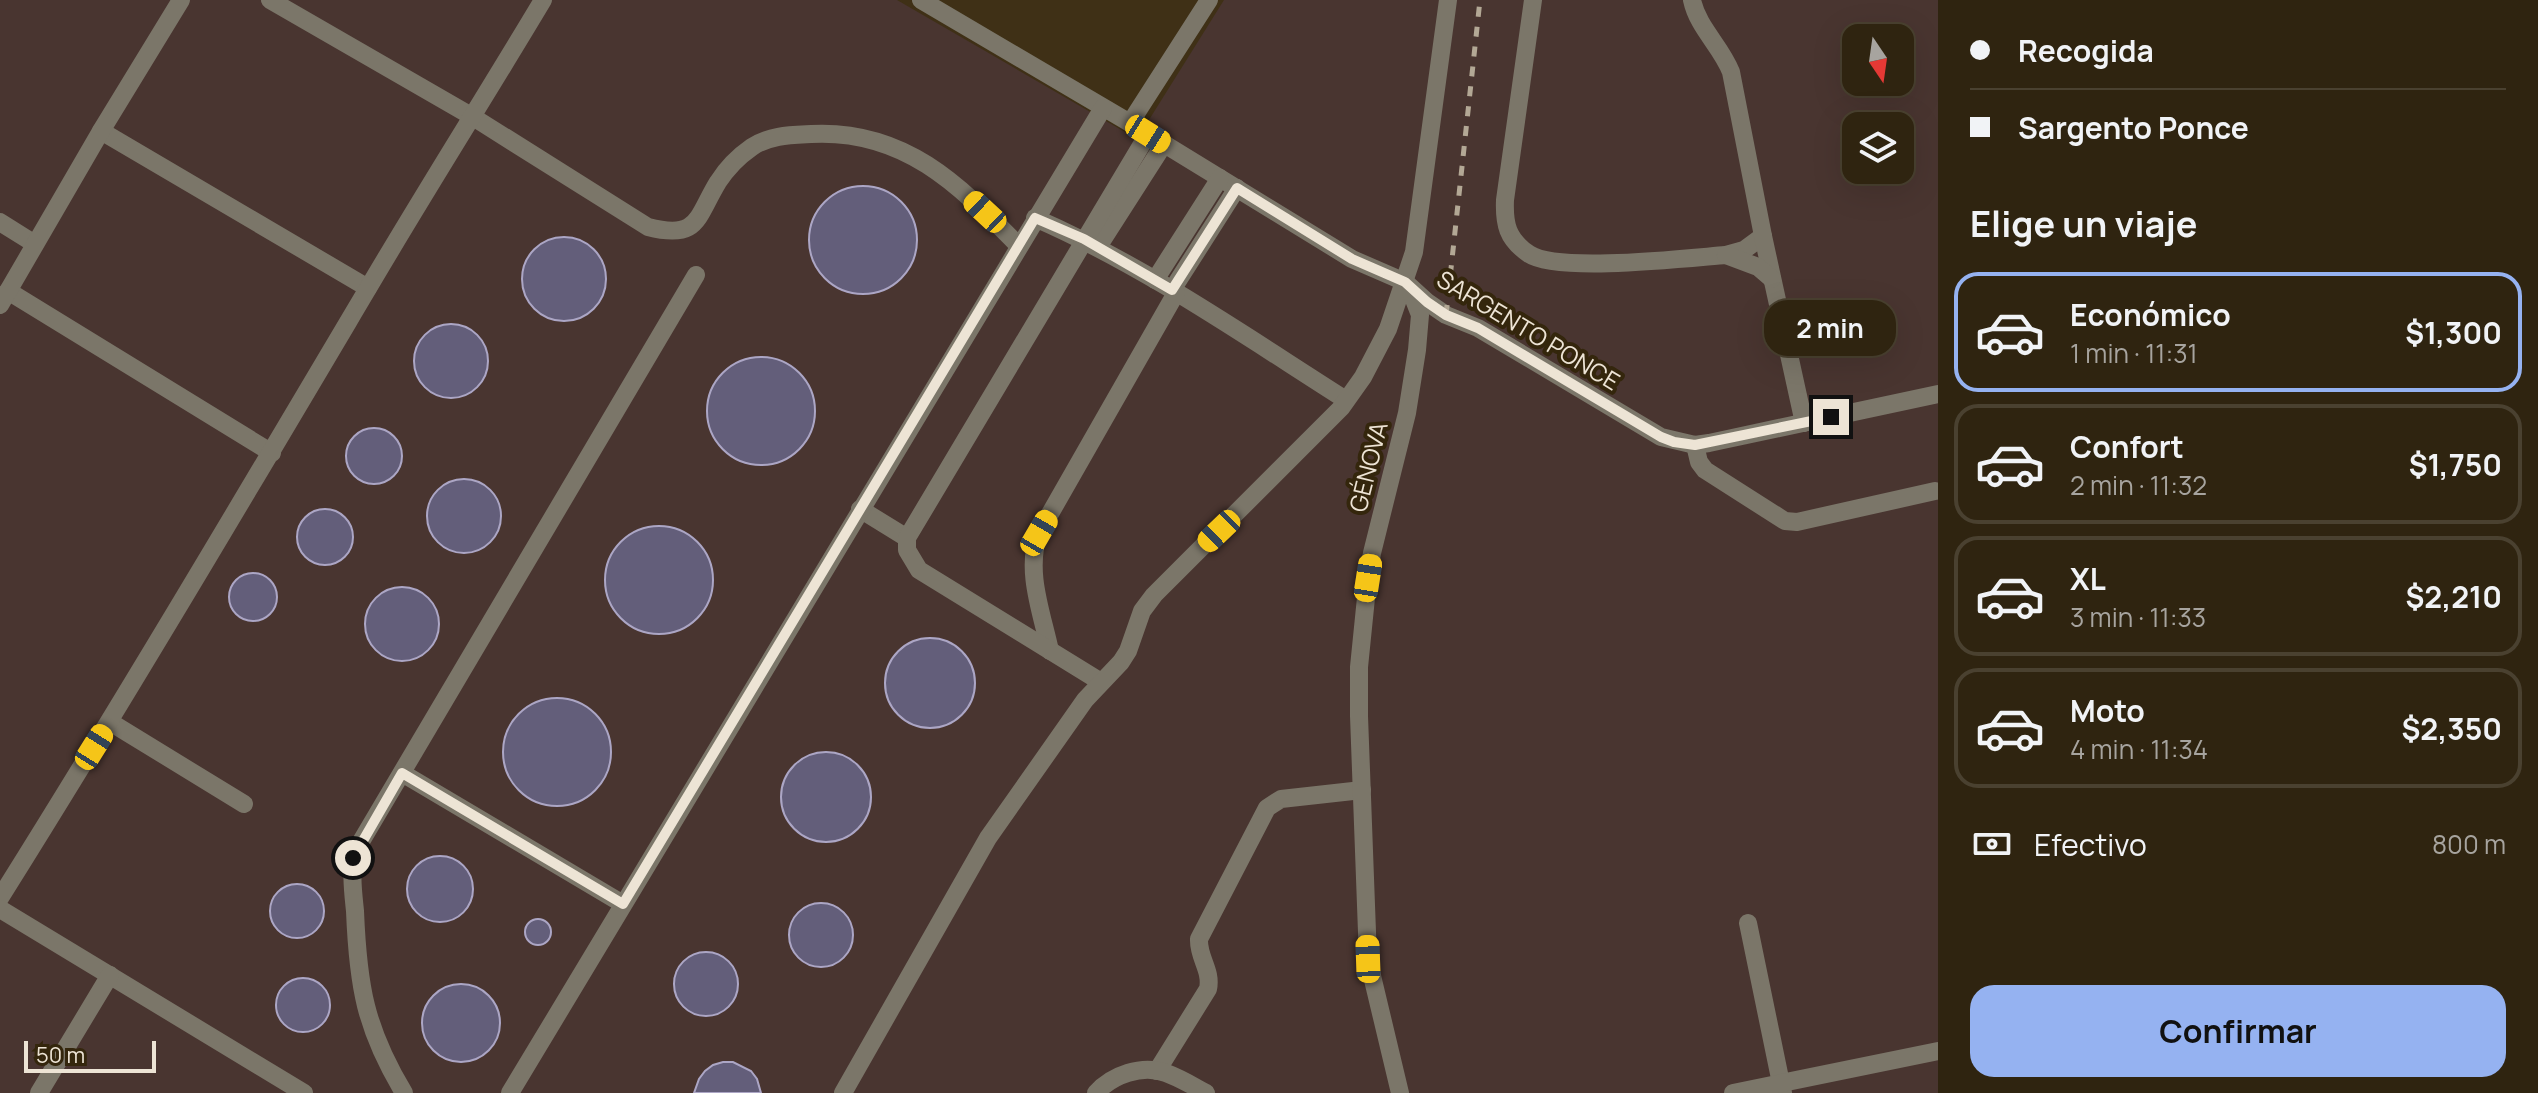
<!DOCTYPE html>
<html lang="es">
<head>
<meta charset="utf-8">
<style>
  body { margin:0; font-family:Manrope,sans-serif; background:#3b301e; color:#f1f3f6; height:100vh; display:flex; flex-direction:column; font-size:30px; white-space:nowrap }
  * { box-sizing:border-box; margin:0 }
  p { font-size:26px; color:#a7a49f }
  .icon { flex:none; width:44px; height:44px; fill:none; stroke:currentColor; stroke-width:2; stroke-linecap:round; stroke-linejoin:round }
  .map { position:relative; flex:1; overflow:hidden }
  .side { display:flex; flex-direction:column; background:#2f2410; width:600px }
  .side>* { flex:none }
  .guide { display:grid; align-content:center; height:176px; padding:0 32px; background:#2f2410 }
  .needle { width:52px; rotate:167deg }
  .buttons { position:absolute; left:1842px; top:24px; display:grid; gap:16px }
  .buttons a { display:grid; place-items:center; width:72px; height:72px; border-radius:16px; background:#2f2410; box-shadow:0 8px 32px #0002,0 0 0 2px #4a4130; font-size:40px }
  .scale { position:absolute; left:24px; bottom:20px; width:132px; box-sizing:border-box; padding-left:8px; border:4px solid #ede4d5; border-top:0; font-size:22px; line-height:28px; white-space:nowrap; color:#ede4d5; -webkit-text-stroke:6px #34260c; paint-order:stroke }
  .end { position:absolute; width:36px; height:36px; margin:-18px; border:10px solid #ede4d5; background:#111; box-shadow:0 0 0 4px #111 }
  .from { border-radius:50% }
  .bubble { position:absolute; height:56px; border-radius:24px; background:#2f2410; box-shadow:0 8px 32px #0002,0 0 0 2px #4a4130; font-size:26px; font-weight:700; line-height:56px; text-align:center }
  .car { position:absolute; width:24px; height:48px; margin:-24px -12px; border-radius:10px; box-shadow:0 0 6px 2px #0007; background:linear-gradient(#f5c518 24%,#345 0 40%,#f5c518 0 76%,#345 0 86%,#f5c518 0) }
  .guide b { display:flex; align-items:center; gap:28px; height:76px; font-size:30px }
  .guide b+b { border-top:2px solid #4a4130 }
  .guide i { width:20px; height:20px; background:#f1f3f6 }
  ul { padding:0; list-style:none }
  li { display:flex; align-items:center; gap:24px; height:120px; margin:0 16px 12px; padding:0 16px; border:4px solid #4a4130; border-radius:24px }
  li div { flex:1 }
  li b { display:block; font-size:30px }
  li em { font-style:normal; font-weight:700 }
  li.selected { border-color:#95b2f1 }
  li>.icon { width:72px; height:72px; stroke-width:1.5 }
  h2 { padding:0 32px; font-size:36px; line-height:96px }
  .pay { display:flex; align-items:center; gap:20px; height:88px; padding:0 32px; font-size:30px }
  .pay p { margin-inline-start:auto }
  .cta { display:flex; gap:16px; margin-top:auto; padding:16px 32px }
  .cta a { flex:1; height:92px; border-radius:24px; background:#95b2f1; color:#111; font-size:32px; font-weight:700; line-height:92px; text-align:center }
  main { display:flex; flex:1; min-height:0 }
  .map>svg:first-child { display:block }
</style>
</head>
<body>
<main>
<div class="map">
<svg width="1938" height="1093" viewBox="0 0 1938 1093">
  <rect width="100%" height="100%" fill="#3f3016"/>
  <path fill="#493530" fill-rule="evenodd" d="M0 0H897L1137 139 1224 0H1938V1093H0ZM1856 38H1900V82H1856ZM1856 126H1900V170H1856Z"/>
  <g fill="#635e7a" stroke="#aca6c5" stroke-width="2">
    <circle cx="863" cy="240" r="54"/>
    <circle cx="564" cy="279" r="42"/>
    <circle cx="451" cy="361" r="37"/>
    <circle cx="761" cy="411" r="54"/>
    <circle cx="374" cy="456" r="28"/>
    <circle cx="464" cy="516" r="37"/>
    <circle cx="325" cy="537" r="28"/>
    <circle cx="659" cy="580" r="54"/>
    <circle cx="253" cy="597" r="24"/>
    <circle cx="402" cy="624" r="37"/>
    <circle cx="930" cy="683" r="45"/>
    <circle cx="557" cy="752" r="54"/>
    <circle cx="826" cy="797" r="45"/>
    <circle cx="440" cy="889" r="33"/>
    <circle cx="297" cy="911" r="27"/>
    <circle cx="821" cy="935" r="32"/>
    <circle cx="538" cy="932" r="13"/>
    <circle cx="706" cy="984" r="32"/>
    <circle cx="303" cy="1005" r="27"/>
    <circle cx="461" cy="1023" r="39"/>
    <path d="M723 1062H733L751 1071 757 1079 761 1093H694L699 1079 705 1071 713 1065Z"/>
  </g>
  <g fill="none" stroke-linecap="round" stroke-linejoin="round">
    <g stroke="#7b7669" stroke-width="18">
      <path d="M270 0 473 117 648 227C699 240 696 218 718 182 727 168 739 156 752 147 770 135 791 135 811 134 904 129 958 184 1018 245"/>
      <path d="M921 0 1130 123 1352 259 1405 282 1427 302 1446 315 1478 328 1661 437 1695 445 1709 443 1938 394"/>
      <path d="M1533 0 1505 200C1504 224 1507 239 1529 254 1557 273 1688 258 1726 255L1744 250 1763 236"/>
      <path d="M1692 0C1698 28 1721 46 1731 72L1763 236 1804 423"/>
      <path d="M1130 123 1209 0"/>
      <path d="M101 131 368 288"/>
      <path d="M1035 218C1145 266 1245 336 1346 400"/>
      <path d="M0 222 35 244"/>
      <path d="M1098 247 1164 144"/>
      <path d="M1726 255 1758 267 1772 279"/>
      <path d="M1155 280 1220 178"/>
      <path d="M1172 290 1237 188"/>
      <path d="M8 291 272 453"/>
      <path d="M0 305 101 131 181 0"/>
      <path d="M1695 445 1699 462 1705 470 1785 521 1797 522 1935 491"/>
      <path d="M860 509 907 538"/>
      <path d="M1050 651C1042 613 1025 571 1039 533L1176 293"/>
      <path d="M1101 682 919 570 907 550V538L1148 134"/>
      <path d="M110 722 244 804"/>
      <path d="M402 773 623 904"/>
      <path d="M0 898C126 697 246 494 367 290 424 193 485 97 543 0"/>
      <path d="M0 909 304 1093"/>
      <path d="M1748 923 1783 1093"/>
      <path d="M1157 1071 1208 989C1212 970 1198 958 1199 939L1267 808 1281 799 1362 790"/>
      <path d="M39 1093 110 975"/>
      <path d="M404 1093C365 1028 358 986 355 911 353 891 350 870 356 850L696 275"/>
      <path d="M510 1093 1103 108"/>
      <path d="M843 1093 988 838 1085 700 1121 662 1128 651 1142 611 1154 595 1341 408 1363 377 1388 329 1414 252 1448 0"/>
      <path d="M1096 1093C1112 1075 1142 1064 1166 1073 1180 1078 1193 1086 1206 1093"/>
      <path d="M1400 1093 1368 959 1359 716V667L1368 578 1372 553 1407 413 1417 350 1420 315 1411 292"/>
      <path d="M1733 1093 1938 1051"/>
    </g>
    <path stroke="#b3a895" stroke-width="5" stroke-dasharray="10 10" stroke-linecap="butt" d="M1446 315 1480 0"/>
  </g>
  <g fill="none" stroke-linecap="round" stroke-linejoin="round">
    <path stroke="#ede4d5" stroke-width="10" d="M353 858 402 773 623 904 1035 218 1084 239 1172 290 1237 188 1352 259 1405 282 1427 302 1446 315 1478 328 1661 437 1674 442 1695 445 1831 417"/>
  </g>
  <g text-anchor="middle" stroke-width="8" stroke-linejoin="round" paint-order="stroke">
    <g font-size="24" fill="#ede4d5" stroke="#34260c">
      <text transform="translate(1528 331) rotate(31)" y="8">SARGENTO PONCE</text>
      <text transform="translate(1369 467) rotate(-76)" y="8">GÉNOVA</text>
    </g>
  </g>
</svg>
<div class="buttons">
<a><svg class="needle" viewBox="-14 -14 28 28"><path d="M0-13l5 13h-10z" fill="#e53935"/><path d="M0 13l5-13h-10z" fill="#a7a49f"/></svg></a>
<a><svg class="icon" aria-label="layers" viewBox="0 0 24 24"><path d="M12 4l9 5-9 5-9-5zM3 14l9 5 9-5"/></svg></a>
</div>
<div class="scale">50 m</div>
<i class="end from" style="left:353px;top:858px"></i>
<i class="end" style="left:1831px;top:417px"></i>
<div class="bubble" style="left:1764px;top:300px;width:132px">2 min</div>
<i class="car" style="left:1148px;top:134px;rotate:122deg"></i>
<i class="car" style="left:985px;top:212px;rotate:313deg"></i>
<i class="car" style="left:1219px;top:531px;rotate:226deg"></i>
<i class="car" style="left:1039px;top:533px;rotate:30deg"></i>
<i class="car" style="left:1368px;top:578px;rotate:9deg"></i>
<i class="car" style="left:94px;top:747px;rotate:32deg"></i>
<i class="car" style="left:1368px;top:959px;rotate:358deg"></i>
</div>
<section class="side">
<div class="guide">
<b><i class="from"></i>Recogida</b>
<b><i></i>Sargento Ponce</b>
</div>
<h2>Elige un viaje</h2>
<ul>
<li class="selected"><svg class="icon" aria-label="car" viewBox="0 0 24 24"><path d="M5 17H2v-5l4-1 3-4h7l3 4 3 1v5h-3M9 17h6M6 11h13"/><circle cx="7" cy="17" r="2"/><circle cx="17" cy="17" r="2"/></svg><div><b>Económico</b><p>1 min · 11:31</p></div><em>$1,300</em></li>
<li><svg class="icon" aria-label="car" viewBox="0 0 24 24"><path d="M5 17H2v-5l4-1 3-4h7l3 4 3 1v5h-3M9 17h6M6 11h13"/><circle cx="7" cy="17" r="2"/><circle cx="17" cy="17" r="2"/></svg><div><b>Confort</b><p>2 min · 11:32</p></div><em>$1,750</em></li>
<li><svg class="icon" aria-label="car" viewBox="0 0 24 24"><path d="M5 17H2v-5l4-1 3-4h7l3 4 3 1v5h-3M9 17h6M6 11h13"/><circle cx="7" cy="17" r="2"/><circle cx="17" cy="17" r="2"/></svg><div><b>XL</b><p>3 min · 11:33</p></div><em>$2,210</em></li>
<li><svg class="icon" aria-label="car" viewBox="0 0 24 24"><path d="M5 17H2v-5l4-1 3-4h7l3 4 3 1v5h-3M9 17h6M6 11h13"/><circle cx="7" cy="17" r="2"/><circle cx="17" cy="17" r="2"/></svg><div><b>Moto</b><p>4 min · 11:34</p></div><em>$2,350</em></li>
</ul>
<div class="pay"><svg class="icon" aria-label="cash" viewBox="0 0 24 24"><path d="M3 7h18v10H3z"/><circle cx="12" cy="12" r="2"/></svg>Efectivo<p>800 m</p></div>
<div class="cta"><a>Confirmar</a></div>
</section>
</main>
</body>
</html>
